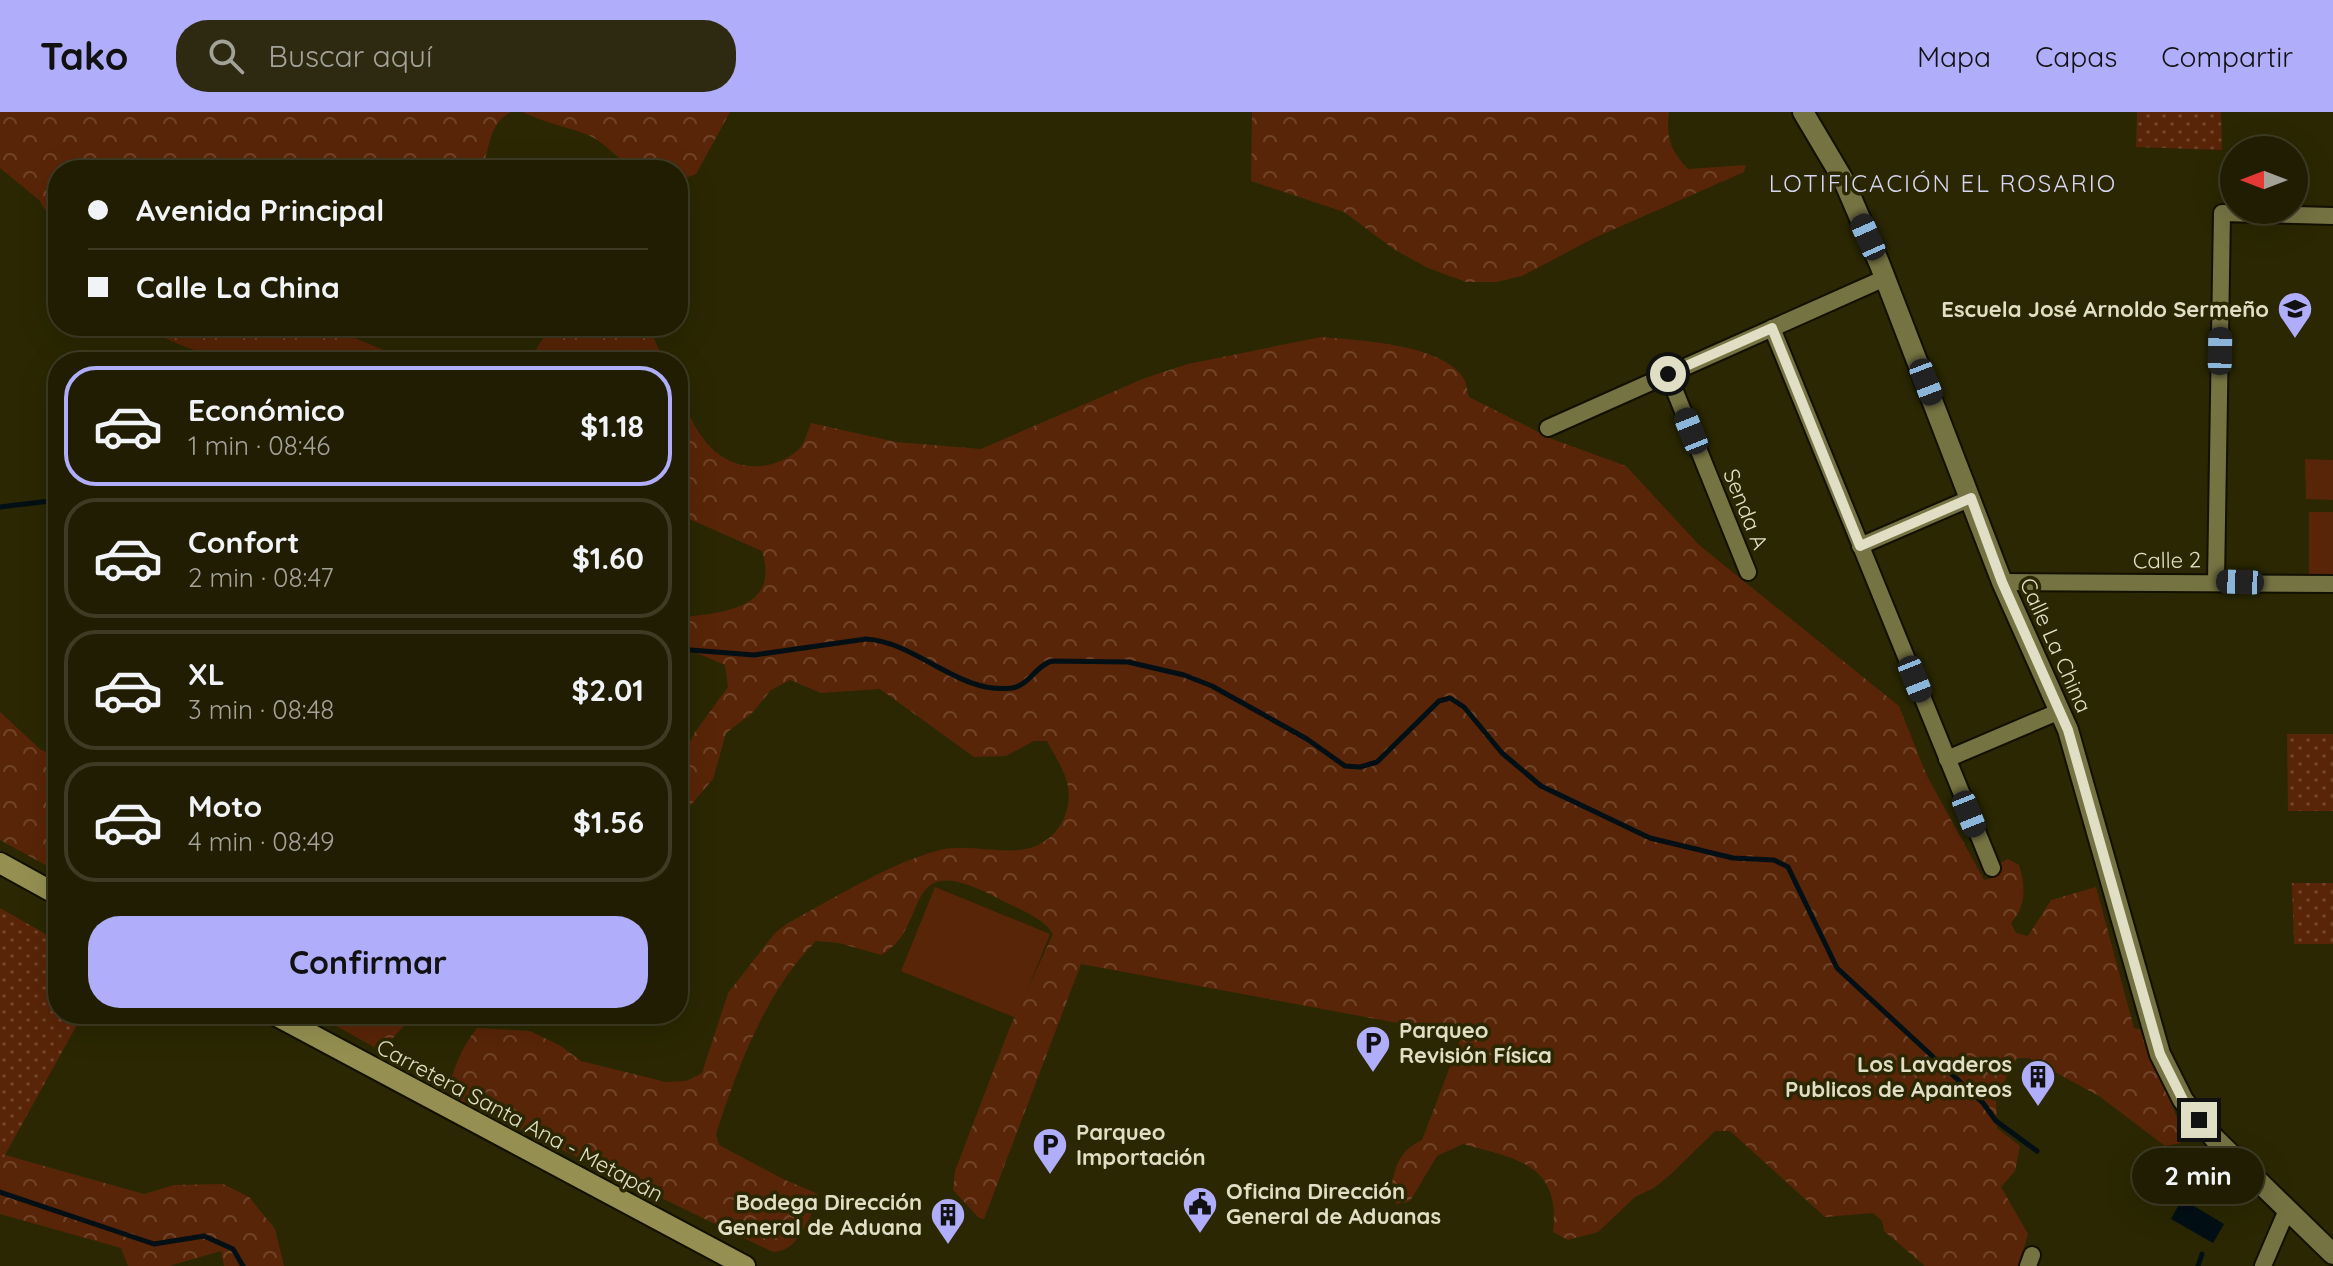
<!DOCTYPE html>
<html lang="es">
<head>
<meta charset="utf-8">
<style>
  body { margin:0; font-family:Quicksand,sans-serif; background:#2d2a11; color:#f1f3f6; height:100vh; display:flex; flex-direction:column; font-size:30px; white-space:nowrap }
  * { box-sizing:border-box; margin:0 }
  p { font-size:26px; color:#a2a299 }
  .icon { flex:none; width:44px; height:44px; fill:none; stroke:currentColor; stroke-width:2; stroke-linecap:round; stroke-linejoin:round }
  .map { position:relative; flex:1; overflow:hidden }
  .details { position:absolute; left:48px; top:240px; width:640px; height:672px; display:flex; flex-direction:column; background:#201d02; border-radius:32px; box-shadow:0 8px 32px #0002,0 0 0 2px #3d3b24 }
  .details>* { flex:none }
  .hud { position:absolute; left:48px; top:48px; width:640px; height:176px; border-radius:32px; box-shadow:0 8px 32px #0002,0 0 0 2px #3d3b24; display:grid; align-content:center; height:176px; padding:0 40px; background:#201d02 }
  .needle { width:52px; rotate:270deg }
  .buttons { position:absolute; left:2220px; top:24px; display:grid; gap:16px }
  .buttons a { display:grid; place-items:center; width:88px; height:88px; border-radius:50%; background:#201d02; box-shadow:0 8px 32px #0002,0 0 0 2px #3d3b24; font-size:40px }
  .end { position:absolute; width:36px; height:36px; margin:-18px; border:10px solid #e0dfc6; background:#111; box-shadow:0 0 0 4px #111 }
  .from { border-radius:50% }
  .bubble { position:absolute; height:56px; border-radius:28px; background:#201d02; box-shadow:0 8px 32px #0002,0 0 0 2px #3d3b24; font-size:26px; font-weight:800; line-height:56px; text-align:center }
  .car { position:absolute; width:24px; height:48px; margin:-24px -12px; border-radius:10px; box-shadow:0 0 6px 2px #0007; background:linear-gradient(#222 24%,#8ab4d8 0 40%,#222 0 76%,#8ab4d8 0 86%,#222 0) }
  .hud b { display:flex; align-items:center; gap:28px; height:76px; font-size:30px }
  .hud b+b { border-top:2px solid #3d3b24 }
  .hud i { width:20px; height:20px; background:#f1f3f6 }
  ul { padding:14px 0 0; list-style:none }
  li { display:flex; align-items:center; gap:24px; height:120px; margin:0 16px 12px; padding:0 24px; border:4px solid #3d3b24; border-radius:32px }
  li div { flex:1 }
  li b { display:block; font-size:30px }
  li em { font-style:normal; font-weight:800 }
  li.active { border-color:#b0adfa }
  li>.icon { width:72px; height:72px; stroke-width:1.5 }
  .action { display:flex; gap:16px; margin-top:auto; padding:16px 40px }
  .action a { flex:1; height:92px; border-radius:32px; background:#b0adfa; color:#111; font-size:32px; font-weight:800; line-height:92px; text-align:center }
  header { display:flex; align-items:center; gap:48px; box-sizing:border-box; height:112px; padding:0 40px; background:#b0adfa; color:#111 }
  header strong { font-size:38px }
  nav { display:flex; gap:44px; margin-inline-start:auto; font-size:28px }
  .search { width:560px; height:72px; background:#2d2a11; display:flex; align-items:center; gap:20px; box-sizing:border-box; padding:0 28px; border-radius:32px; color:#a2a299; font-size:30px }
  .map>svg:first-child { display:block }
</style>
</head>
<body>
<header>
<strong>Tako</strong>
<div class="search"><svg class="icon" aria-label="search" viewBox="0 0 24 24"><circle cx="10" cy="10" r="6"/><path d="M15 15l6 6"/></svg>Buscar aquí</div>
<nav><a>Mapa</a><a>Capas</a><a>Compartir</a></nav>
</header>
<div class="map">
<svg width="2333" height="1154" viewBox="0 0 2333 1154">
  <defs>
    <pattern id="forest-crowns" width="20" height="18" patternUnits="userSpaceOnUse" patternTransform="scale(2)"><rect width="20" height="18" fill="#592508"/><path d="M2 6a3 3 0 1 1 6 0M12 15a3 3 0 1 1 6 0" fill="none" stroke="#71442a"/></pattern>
    <pattern id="park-dots" width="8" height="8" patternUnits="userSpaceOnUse" patternTransform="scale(2)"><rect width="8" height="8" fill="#592508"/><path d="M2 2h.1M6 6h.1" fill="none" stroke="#71442a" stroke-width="1.8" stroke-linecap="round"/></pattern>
  </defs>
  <rect width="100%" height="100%" fill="#2a2702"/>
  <g fill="url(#forest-crowns)">
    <path d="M0 0H511C488 12 490 36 482 58H58V118L39 88 0 56Z"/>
    <path d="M523 0H730L696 62 678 69V58H632C617 46 606 31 588 23 566 14 544 11 523 0Z"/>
    <path d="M1252 0H1669C1666 26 1670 38 1688 57L1746 53 1744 60 1594 126 1522 164 1496 170H1466L1428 156 1395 138 1344 100 1251 69Z"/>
    <path d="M146 214H344L350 224 412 250C332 250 213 264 146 214Z"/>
    <path d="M551 214H648L665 250H528Z"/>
    <path d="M1321 225C1357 228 1444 232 1464 267 1467 271 1467 280 1469 285L1552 327 1626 354 1699 433 1899 594 1927 664 1984 768 1992 766 1998 752 2008 747 2019 753C2026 774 2026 795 2011 811L2016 821 2028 824 2051 788 2096 775 2134 916 2143 918 2179 1011 2181 1031 2165 1034 2099 984 2029 946H2017L1996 985 1997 1016 2020 1034 2015 1059 2001 1075 2028 1122 2018 1154H1925L1884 1119 1882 1109 1873 1101 1825 1105 1730 1019H1715L1670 1063 1654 1076 1635 1085 1598 1120 1568 1128 1553 1120C1561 1051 1516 1047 1463 1032L1437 1044 1410 1089 1396 1092 1390 1082C1395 1056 1397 1040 1422 1028L1462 923 1081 852 984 1107 979 1106 953 1078 955 1059 1010 915 1053 822C1043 805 1018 797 1001 788 896 731 934 814 881 843L839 831 816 829C766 878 737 957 716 1022L719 1033 783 1067 818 1082V1089C807 1109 799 1139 773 1140L449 983C451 959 462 935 477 916L530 919 561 934 581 949 666 970 686 969 702 961 728 881 775 821 788 811C835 786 884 754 936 739 965 731 992 741 1020 738 1054 735 1077 700 1066 667 1062 654 1053 641 1047 629H1034L1006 644 974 645 880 577 821 581 790 568 771 578 752 601 726 621 713 667 678 708V656L695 620 728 575 725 553 678 533V506C720 500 781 499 762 439L678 402V278C687 299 698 326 717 341 741 360 774 358 797 339 805 333 807 320 811 311L896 330 981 337 1145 266 1188 252Z"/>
    <path d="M0 600 41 638 58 644V760L0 728Z"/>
    <path d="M315 902H415L381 939Z"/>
    <path d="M5 1043 144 1082 174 1073 223 1072 249 1085 275 1117 284 1154H224L221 1139 169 1154H128L121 1136 0 1102V1052Z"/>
  </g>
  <g fill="url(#park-dots)">
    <path d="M2137 0H2221L2222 38 2136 35Z"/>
    <path d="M2287 622H2333V699H2288Z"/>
    <path d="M2292 771H2333V832H2294Z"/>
    <path d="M0 796 58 829V902H83L0 1052Z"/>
  </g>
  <g fill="#592508">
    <path d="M2305 347 2333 348V388L2306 387Z"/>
    <rect x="2309" y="400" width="24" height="62"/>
    <path d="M935 775 1050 822 1016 906 901 859Z"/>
  </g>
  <path fill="#020f15" d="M2182 1087 2224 1112 2213 1131 2171 1107Z"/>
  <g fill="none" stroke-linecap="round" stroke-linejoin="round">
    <g stroke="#020f15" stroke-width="5">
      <path d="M0 395 58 388"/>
      <path d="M678 537 754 543 866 527C917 530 959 583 1012 576 1030 573 1035 554 1052 549L1128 550 1184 563 1212 574 1307 627 1345 654 1360 655 1377 650 1439 589 1450 586 1464 595 1502 641 1541 674 1650 726 1733 746 1774 748 1788 755 1837 856 1983 991 1996 1009 2037 1039"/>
      <path d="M0 1080 154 1132 204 1124 233 1137 243 1154"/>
      <path d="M2198 1154 2202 1142"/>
    </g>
    <defs>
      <g id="street">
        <path d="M1772 216 1992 756"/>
        <path d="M1668 262 1748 460"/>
        <path d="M1548 316 1885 166"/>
        <path d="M1860 434 1971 386"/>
        <path d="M2216 469 2222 101 2333 104"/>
        <path d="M2002 470 2333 472"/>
        <path d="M1947 647 2060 599"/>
        <path d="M2028 1154 2032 1143"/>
        <path d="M2263 1154 2287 1098"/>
      </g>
      <path id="secondary" d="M1803 0 1844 69 1880 153 2002 470 2068 618 2160 942 2183 988 2215 1027 2333 1142"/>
      <g id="primary">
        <path d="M0 751 58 783"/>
        <path d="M273 902 745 1154"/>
      </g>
    </defs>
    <use href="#street" stroke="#121000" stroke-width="20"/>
    <use href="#secondary" stroke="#121000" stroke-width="24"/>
    <use href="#primary" stroke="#121000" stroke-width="24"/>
    <use href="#street" stroke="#767343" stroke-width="16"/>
    <use href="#secondary" stroke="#767343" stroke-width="20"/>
    <use href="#primary" stroke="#959051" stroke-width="20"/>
  </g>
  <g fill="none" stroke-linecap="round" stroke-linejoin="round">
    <path stroke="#e0dfc6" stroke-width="10" d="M1668 262 1772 216 1860 434 1971 386 2002 470 2068 618 2160 942 2183 988 2199 1008"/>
  </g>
  <defs>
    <symbol id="school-pin" viewBox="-11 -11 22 30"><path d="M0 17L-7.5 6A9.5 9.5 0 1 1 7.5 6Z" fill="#b0adfa" stroke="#2a2702"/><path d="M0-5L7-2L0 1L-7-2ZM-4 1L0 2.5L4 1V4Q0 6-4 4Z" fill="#111"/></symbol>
    <symbol id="parking-pin" viewBox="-11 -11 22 30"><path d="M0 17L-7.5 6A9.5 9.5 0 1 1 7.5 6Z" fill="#b0adfa" stroke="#2a2702"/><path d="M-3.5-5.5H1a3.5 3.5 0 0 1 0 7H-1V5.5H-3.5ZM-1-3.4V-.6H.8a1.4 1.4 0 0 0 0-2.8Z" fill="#111"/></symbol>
    <symbol id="building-pin" viewBox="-11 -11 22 30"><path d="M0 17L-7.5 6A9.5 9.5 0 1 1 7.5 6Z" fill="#b0adfa" stroke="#2a2702"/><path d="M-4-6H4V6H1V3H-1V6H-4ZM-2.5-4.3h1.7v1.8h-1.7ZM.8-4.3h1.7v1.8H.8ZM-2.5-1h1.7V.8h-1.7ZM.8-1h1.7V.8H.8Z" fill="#111"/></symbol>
    <symbol id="civic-pin" viewBox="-11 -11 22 30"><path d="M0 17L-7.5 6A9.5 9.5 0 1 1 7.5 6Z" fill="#b0adfa" stroke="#2a2702"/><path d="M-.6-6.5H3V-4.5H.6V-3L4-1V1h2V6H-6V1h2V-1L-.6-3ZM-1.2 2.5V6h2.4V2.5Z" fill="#111"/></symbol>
  </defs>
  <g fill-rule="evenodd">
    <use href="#school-pin" x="2275" y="177" width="40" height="54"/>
    <use href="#parking-pin" x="1353" y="911" width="40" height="54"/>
    <use href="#building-pin" x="2018" y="945" width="40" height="54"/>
    <use href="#parking-pin" x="1030" y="1013" width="40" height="54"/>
    <use href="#civic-pin" x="1180" y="1072" width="40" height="54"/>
    <use href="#building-pin" x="928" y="1083" width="40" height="54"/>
  </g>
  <g text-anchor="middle" stroke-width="7" stroke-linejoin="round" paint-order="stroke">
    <g font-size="22" font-weight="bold" fill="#e0dfc6" stroke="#2a2702" text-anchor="end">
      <text x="2269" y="205">Escuela José Arnoldo Sermeño</text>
      <text x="1399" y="926" text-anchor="start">Parqueo<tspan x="1399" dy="25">Revisión Física</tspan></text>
      <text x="2012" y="960">Los Lavaderos<tspan x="2012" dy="25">Publicos de Apanteos</tspan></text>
      <text x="1076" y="1028" text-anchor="start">Parqueo<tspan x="1076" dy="25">Importación</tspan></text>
      <text x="1226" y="1087" text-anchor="start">Oficina Dirección<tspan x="1226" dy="25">General de Aduanas</tspan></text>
      <text x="922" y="1098">Bodega Dirección<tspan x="922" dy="25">General de Aduana</tspan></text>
    </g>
    <g font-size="22" fill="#e0dfc6" stroke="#2a2702">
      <text transform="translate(1746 397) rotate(68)" y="8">Senda A</text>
      <text transform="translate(2167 448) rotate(-1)" y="8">Calle 2</text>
      <text transform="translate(2056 533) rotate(66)" y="8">Calle La China</text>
      <text transform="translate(520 1008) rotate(28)" y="8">Carretera Santa Ana - Metapán</text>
    </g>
    <g font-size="24" letter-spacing="2" fill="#d6d6f3" stroke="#2a2702">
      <text x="1943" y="80">LOTIFICACIÓN EL ROSARIO</text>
    </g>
  </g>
</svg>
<div class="buttons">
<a><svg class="needle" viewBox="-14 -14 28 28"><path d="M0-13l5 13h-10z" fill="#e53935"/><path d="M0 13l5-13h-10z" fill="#a2a299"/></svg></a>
</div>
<i class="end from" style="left:1668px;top:262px"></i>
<i class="end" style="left:2199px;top:1008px"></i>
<div class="bubble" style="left:2132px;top:1036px;width:132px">2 min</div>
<i class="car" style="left:1868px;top:125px;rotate:336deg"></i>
<i class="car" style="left:2220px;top:239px;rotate:1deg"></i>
<i class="car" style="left:1926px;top:270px;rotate:159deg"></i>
<i class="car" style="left:1691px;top:319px;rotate:338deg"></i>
<i class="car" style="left:2240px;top:470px;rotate:272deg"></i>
<i class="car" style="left:1915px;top:567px;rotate:158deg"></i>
<i class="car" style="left:1969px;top:702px;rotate:158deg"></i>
<div class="hud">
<b><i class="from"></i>Avenida Principal</b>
<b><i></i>Calle La China</b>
</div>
<section class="details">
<ul>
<li class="active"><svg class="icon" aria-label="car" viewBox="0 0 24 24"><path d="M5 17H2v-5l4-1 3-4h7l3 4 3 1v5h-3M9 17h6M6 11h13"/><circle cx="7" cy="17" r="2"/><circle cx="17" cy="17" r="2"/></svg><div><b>Económico</b><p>1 min · 08:46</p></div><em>$1.18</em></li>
<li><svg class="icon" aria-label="car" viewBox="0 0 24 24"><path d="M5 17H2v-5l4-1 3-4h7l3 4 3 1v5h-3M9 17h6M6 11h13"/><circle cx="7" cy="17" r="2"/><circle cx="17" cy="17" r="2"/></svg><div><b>Confort</b><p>2 min · 08:47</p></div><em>$1.60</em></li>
<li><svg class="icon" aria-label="car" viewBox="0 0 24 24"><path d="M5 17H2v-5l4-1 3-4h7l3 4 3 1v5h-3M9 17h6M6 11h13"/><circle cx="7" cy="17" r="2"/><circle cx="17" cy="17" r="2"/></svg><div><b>XL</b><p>3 min · 08:48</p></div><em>$2.01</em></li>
<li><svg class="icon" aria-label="car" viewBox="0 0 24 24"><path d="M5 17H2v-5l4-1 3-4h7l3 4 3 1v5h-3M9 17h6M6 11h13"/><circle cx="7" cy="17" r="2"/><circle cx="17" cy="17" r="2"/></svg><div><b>Moto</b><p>4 min · 08:49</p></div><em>$1.56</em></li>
</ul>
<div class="action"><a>Confirmar</a></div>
</section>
</div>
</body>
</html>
